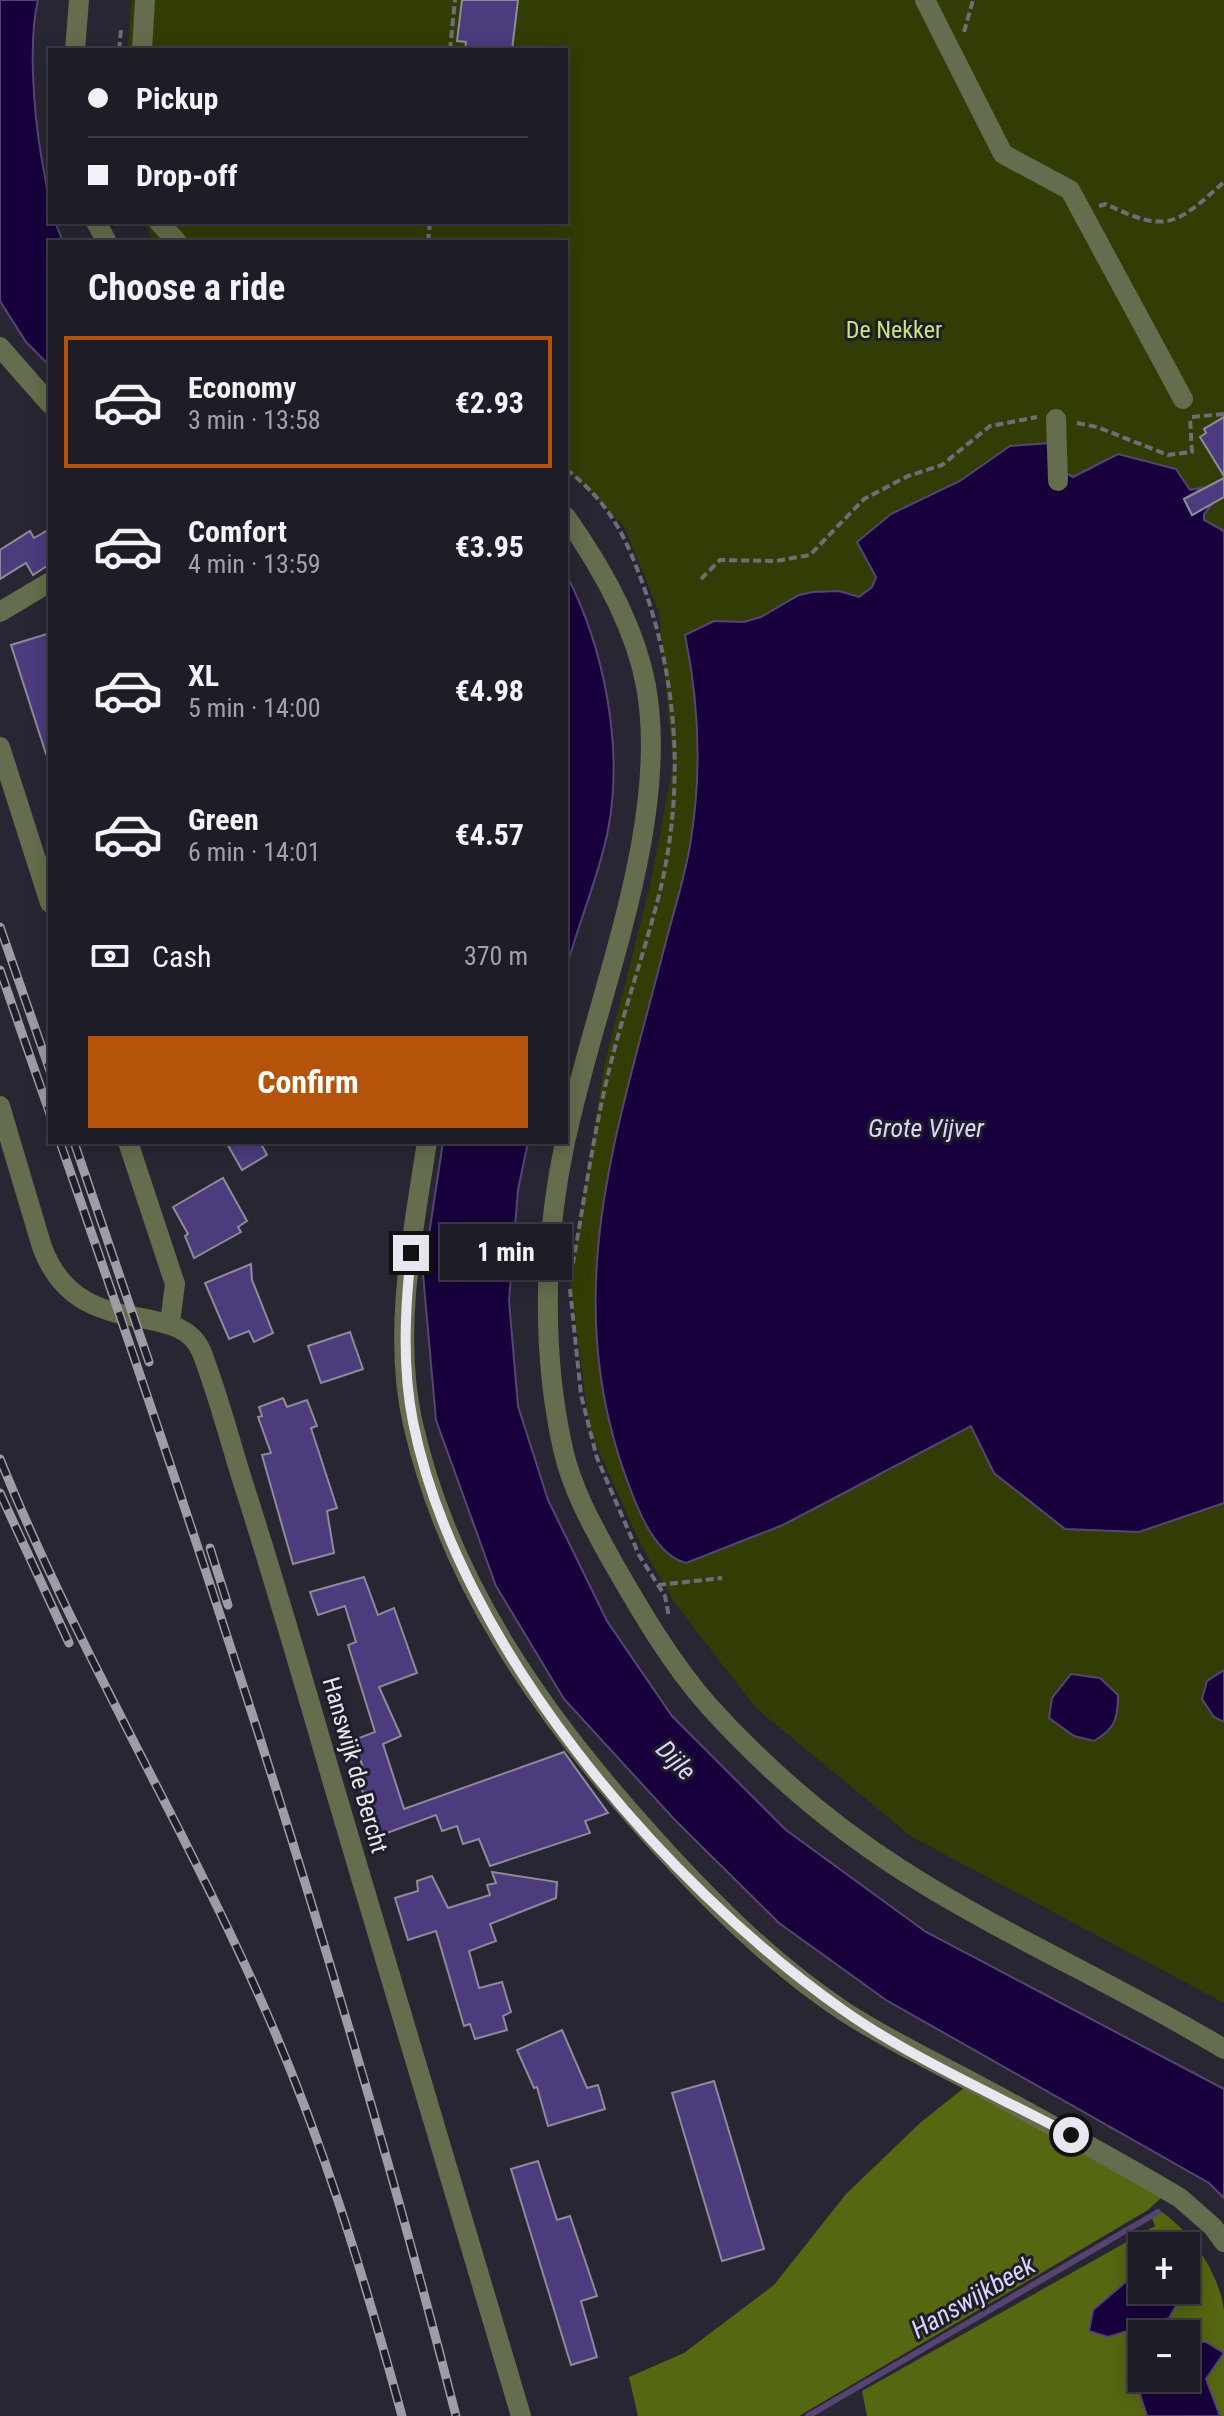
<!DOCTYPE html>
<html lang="en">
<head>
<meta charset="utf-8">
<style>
  body { margin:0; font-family:"Roboto Condensed",sans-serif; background:#2b2932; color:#f1f3f6; height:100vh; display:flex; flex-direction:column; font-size:30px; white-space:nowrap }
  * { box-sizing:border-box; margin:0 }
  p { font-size:26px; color:#a1a1a7 }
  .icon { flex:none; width:44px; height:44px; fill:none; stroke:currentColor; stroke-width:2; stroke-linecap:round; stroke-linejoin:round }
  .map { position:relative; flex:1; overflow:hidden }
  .drawer { position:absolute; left:48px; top:240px; width:520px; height:904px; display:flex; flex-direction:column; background:#1e1c26; border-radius:0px; box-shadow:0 4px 20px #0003,0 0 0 2px #3c3a43 }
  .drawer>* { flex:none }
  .top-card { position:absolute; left:48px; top:48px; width:520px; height:176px; border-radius:0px; box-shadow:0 4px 20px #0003,0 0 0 2px #3c3a43; display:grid; align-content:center; height:176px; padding:0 40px; background:#1e1c26 }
  .tools { position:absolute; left:1128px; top:2232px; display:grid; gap:16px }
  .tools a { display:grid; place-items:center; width:72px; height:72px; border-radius:0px; background:#1e1c26; box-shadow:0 4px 20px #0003,0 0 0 2px #3c3a43; font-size:40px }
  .end { position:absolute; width:36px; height:36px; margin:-18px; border:10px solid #e8e7ef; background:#111; box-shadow:0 0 0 4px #111 }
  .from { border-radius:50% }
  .bubble { position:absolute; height:56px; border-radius:0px; background:#1e1c26; box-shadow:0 4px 20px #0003,0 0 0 2px #3c3a43; font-size:26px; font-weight:700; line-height:56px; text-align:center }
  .top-card b { display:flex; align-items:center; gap:28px; height:76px; font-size:30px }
  .top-card b+b { border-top:2px solid #3c3a43 }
  .top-card i { width:20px; height:20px; background:#f1f3f6 }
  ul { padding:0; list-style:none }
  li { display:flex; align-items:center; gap:24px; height:132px; margin:0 16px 12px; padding:0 24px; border:4px solid transparent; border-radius:0px }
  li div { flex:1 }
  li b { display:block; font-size:30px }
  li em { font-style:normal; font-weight:700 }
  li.on { border-color:#b45309 }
  li>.icon { width:72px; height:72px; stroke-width:1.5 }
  h2 { padding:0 40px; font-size:36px; line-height:96px }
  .pay { display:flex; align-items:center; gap:20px; height:88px; padding:0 40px; font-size:30px }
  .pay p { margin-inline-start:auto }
  .button { display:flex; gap:16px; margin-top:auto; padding:16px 40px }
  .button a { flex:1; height:92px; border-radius:0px; background:#b45309; color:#fff; font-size:32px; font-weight:700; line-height:92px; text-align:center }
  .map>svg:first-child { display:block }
</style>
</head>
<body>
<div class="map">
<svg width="1224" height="2416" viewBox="0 0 1224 2416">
  <rect width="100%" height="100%" fill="#282632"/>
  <path fill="#313d04" d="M131 0H1224V2003L912 1837 756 1708 674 1602 640 1543 590 1431 570 1282 604 1066 650 886 673 765 659 612 624 526 566 469V242H153L145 222H566V50H128Z"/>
  <g fill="#566712" fill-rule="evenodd">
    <path d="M965 2087 1162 2197 1148 2210 799 2416H638L629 2377 684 2353 774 2285 846 2194 920 2123Z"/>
    <path d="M1162 2212C1191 2232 1219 2273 1224 2310 1224 2344 1224 2381 1224 2416H867L862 2391 1155 2226 1152 2218ZM1142 2246H1186V2290H1142ZM1142 2334H1186V2378H1142Z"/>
  </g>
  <g fill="#17003c" stroke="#564572" stroke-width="2">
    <path d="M0 0H38C28 41 34 113 41 155 45 178 50 199 50 222H55L63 242H50V366L26 342 0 301Z"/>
    <path d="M1064 442V472L1073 477 1118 454 1176 469 1190 490 1204 487 1184 499 1192 515 1212 504 1204 514V520L1224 531V1503L1139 1532 1065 1529 994 1473 971 1426 783 1525 686 1563C655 1555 638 1510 628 1483 557 1292 618 1130 665 945 674 910 686 874 691 839 702 770 699 703 685 635L714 621 744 622 761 617 799 595 813 592 839 591 859 597 872 587 876 577 857 542 891 514 960 481 1010 446Z"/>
    <path d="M566 574C604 647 624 747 608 830 599 877 578 923 566 970Z"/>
    <path d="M443 1142H528L518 1190 509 1301 518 1406 548 1500 607 1621 672 1716 786 1830 926 1932 1224 2089V2198L1209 2183 886 2000 779 1923 674 1819 564 1699 496 1586 436 1420 423 1274Z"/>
    <path d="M1224 1670V1722L1214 1717 1202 1699 1207 1681Z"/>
    <path d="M1071 1674 1100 1678 1118 1695C1118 1719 1115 1729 1094 1741L1074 1736 1049 1718 1052 1698Z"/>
    <path d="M1142 2268V2290H1185L1169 2318 1108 2337 1089 2331 1093 2310Z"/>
    <path d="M1186 2342H1206L1224 2353 1206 2379 1220 2416H1147L1135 2379 1142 2369V2378H1186Z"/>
  </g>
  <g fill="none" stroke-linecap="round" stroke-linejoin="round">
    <path stroke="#564572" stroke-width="6" d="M808 2416 1158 2212"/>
  </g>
  <g fill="#4c3b7d" stroke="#8d8b99" stroke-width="2">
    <path d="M462 0H518L512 50H465L466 42 457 41Z"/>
    <path d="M1224 417V476L1200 437 1206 433 1204 429Z"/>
    <path d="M1224 478V497L1192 515 1184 499Z"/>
    <path d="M50 529V564L33 575 26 563 0 579V550L30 531 34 538Z"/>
    <path d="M50 633V753L46 754 11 645Z"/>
    <path d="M226 1142H260L267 1155 242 1170Z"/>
    <path d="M223 1178 247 1221 238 1227 241 1232 194 1258 185 1236 188 1234 173 1207Z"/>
    <path d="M251 1264 252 1280 273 1333 254 1342 249 1331 229 1339 205 1283Z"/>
    <path d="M350 1332 363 1369 321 1383 308 1346Z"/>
    <path d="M283 1398 287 1407 307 1400 317 1426 311 1428 337 1508 327 1511 334 1553 293 1564 262 1455 271 1453 258 1417 262 1416 259 1407Z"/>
    <path d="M364 1577 378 1615 394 1608 417 1673 379 1687 401 1736 383 1744 404 1809 564 1752 608 1813 585 1821 590 1833 490 1866 479 1839 463 1844 457 1826 442 1831 436 1815 376 1837 358 1776 365 1774 354 1740 375 1732 348 1645 356 1642 345 1606 318 1615 310 1592Z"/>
    <path d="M492 1872 557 1882 556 1898 490 1924 496 1941 469 1951 479 1988 502 1982 511 2012 503 2016 507 2030 475 2039 470 2024 464 2026 436 1931 408 1940 395 1898 418 1891 417 1881 432 1876 448 1908 490 1895 487 1885 496 1883Z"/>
    <path d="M562 2030 587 2088 598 2085 605 2109 548 2126 537 2087 534 2088 517 2050Z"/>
    <path d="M714 2081 764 2249 722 2261 672 2093Z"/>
    <path d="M538 2161 557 2220 570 2216 597 2296 581 2301 597 2357 571 2365 511 2169Z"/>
  </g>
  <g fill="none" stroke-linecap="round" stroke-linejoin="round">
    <g stroke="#6f6e78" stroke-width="4" stroke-dasharray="8 4" stroke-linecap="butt">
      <path d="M964 32 973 0"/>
      <path d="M119 50 121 30"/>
      <path d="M450 50 455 0"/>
      <path d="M1099 206 1106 204C1167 234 1176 225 1224 182"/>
      <path d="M428 242 430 222"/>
      <path d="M1192 417 1224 414"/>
      <path d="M1077 423 1097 427 1168 455 1192 452 1190 418"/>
      <path d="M566 469C612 505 627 539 646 593 680 693 684 801 657 903 641 963 620 1022 606 1083 591 1148 582 1215 570 1280"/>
      <path d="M701 579 720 560 776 561 810 555 864 499 908 476 942 465 990 426 1037 417"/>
      <path d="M570 1289 581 1395 597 1458 639 1555 665 1596 669 1617"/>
      <path d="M658 1585 722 1578"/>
    </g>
    <g stroke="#646d4d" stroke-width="20">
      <path d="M925 0 1003 154 1070 190 1183 399"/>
      <path d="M75 50 79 0"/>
      <path d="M142 50 145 0"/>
      <path d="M96 222 107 242"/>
      <path d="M159 222 177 242"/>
      <path d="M0 347 50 404"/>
      <path d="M1056 419 1058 481"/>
      <path d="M566 517C600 565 635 627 646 686 671 825 595 1000 566 1138"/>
      <path d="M0 612 50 582"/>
      <path d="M0 747 50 903"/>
      <path d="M0 1106 42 1247C79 1346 180 1295 202 1353 217 1392 228 1433 240 1473 273 1575 303 1679 333 1783 395 1994 460 2204 521 2416"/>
      <path d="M128 1142 175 1284 170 1323"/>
      <path d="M427 1142C413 1233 392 1333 413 1424 450 1587 546 1720 656 1841 713 1904 774 1965 845 2012 887 2039 932 2061 976 2084 1044 2121 1113 2158 1180 2198L1213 2227 1224 2242"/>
      <path d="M565 1142C544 1241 541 1350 563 1449 572 1489 592 1525 612 1561 640 1610 671 1663 708 1705 764 1767 830 1824 900 1869 1004 1936 1119 1985 1224 2049"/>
    </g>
    <defs>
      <g id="rail">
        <path d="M0 927 50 1071"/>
        <path d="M0 970 50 1114"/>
        <path d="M60 1142C206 1562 346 1985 456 2416"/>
        <path d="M74 1142 149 1362"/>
        <path d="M0 1459C75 1645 179 1816 260 1998 321 2134 363 2273 402 2416"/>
        <path d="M0 1493 69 1643"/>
        <path d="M210 1548 228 1605"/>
      </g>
    </defs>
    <use href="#rail" stroke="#9e9da6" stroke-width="9"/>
    <use href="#rail" stroke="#1f1d28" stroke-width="6" stroke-dasharray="18" stroke-linecap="butt"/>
  </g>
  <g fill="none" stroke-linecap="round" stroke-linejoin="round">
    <path stroke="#e8e7ef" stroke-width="10" d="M411 1253C405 1309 402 1367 413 1422 457 1643 662 1883 843 2010 913 2059 996 2095 1071 2135"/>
  </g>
  <g text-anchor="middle" stroke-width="6" stroke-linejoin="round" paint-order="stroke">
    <g font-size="24" fill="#c9e579" stroke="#1f1d28">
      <text x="894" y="338">De Nekker</text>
    </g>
    <g font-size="24" fill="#e8e7ef" stroke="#1f1d28">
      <text transform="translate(355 1765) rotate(74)" y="8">Hanswijk de Bercht</text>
    </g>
    <g font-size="26" font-style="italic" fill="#dbd5fd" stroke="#1f1d28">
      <text x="926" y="1137">Grote Vijver</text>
      <text transform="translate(676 1760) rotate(46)" y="9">Dijle</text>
      <text transform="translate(973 2297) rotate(-30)" y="9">Hanswijkbeek</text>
    </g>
  </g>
</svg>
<div class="tools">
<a>+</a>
<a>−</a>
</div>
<i class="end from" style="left:1071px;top:2135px"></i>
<i class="end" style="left:411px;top:1253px"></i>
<div class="bubble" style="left:440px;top:1224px;width:132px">1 min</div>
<div class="top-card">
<b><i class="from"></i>Pickup</b>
<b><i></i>Drop-off</b>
</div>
<section class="drawer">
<h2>Choose a ride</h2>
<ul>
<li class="on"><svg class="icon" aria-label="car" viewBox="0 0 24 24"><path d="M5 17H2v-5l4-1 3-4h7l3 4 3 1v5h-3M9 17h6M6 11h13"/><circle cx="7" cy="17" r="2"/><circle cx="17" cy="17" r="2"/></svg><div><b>Economy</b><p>3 min · 13:58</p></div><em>€2.93</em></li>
<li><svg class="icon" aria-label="car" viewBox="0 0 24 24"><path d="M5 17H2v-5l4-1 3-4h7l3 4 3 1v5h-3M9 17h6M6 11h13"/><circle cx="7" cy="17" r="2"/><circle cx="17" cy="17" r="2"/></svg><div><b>Comfort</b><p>4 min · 13:59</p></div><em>€3.95</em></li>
<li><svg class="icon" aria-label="car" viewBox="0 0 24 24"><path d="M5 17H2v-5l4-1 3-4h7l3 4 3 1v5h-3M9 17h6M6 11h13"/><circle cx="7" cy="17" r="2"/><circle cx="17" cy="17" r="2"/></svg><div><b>XL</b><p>5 min · 14:00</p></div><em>€4.98</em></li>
<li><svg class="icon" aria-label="car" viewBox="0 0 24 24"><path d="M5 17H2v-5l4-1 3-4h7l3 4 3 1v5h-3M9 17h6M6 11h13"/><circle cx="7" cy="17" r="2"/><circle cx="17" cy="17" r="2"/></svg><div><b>Green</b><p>6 min · 14:01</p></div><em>€4.57</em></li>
</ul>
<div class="pay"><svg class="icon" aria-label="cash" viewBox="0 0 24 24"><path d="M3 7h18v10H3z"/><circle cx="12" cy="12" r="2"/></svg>Cash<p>370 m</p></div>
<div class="button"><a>Confirm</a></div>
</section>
</div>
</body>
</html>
